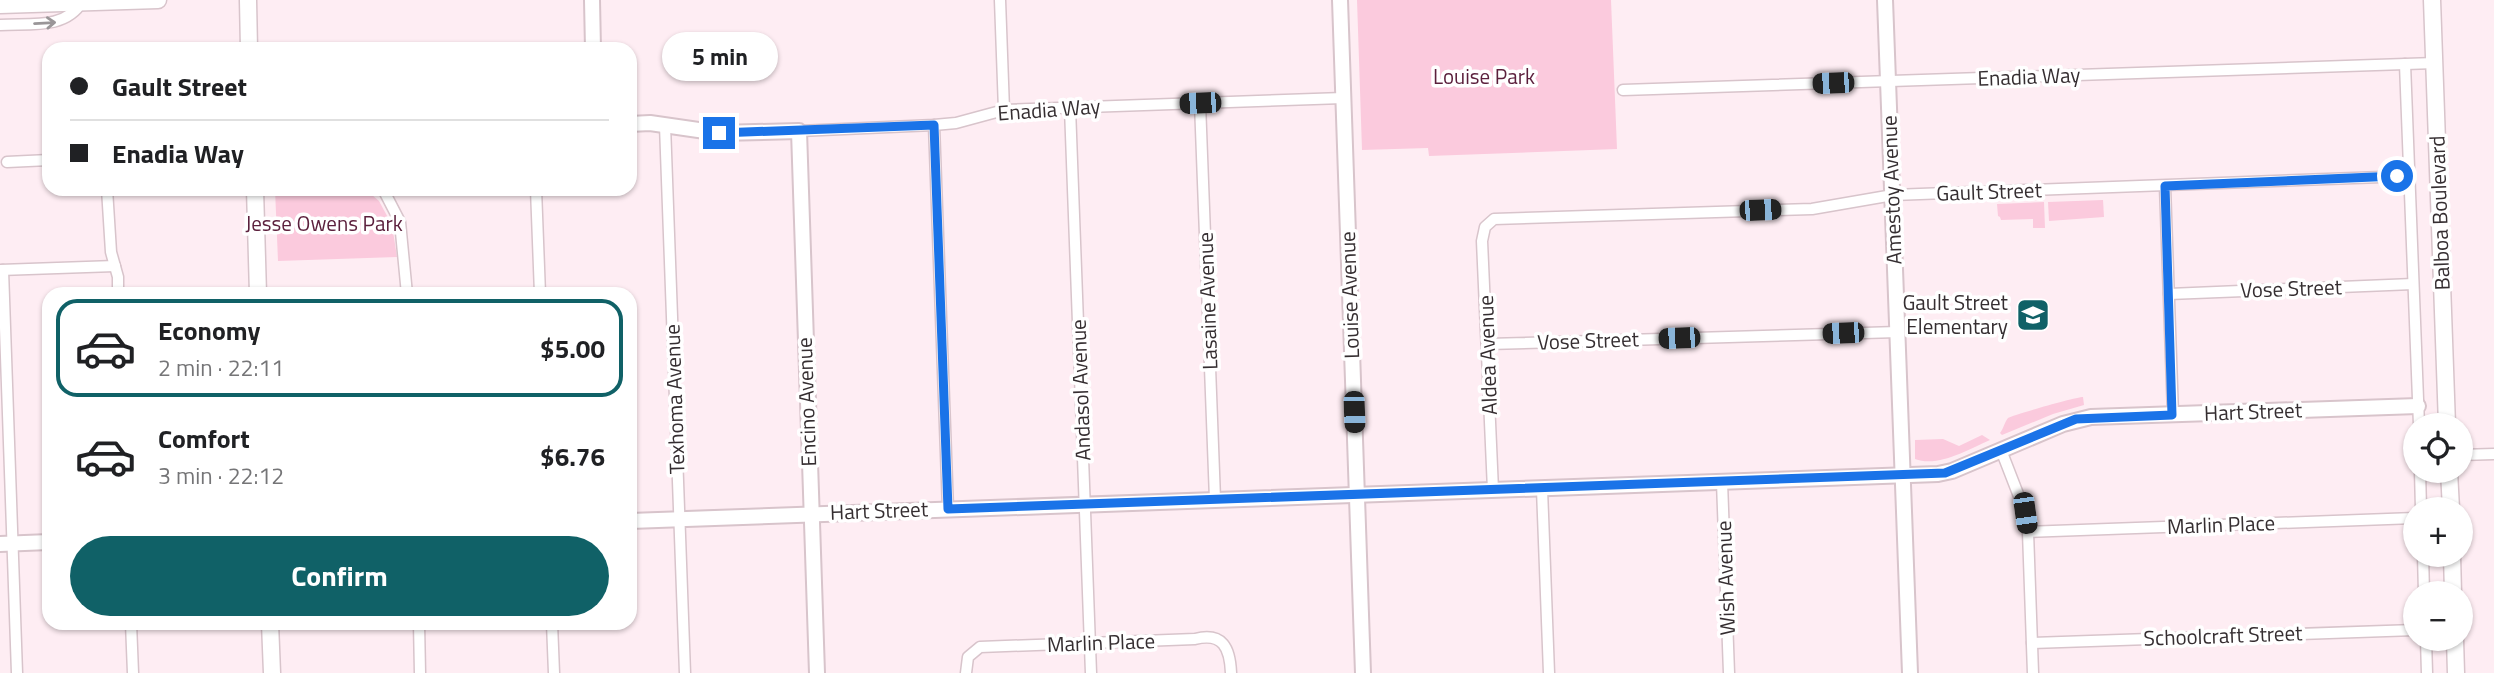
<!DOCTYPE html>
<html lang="en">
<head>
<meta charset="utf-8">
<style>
  body { margin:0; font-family:"Titillium Web",sans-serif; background:#f2f2f2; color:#202124; height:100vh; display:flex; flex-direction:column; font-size:26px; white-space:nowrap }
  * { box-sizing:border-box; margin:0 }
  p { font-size:23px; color:#757577 }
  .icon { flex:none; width:38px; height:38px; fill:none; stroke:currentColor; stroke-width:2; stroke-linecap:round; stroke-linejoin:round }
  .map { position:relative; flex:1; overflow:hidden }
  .panel { position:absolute; left:42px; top:287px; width:595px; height:343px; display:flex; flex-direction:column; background:#fff; border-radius:21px; box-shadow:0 2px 5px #0004 }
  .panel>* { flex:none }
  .hud { position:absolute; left:42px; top:42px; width:595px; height:154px; border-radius:21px; box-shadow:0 2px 5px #0004; display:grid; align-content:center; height:154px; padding:0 28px; background:#fff }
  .tools { position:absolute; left:2403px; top:413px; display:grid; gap:14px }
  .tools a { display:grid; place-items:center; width:70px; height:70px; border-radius:50%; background:#fff; box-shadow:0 2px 5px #0004; font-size:35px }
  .end { position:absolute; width:32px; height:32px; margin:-16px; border:9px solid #1a73e8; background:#fff; box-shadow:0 0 0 4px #fff }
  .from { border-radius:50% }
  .bubble { position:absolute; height:49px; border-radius:24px; background:#fff; box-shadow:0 2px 5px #0004; font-size:23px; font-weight:700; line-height:49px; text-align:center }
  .car { position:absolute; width:21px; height:42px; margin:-21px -10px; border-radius:9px; box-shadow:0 0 5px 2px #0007; background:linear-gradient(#222 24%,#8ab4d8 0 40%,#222 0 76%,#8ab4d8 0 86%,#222 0) }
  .hud b { display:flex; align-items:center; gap:24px; height:66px; font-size:26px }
  .hud b+b { border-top:2px solid #e0e0e0 }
  .hud i { width:18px; height:18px; background:#202124 }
  ul { padding:12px 0 0; list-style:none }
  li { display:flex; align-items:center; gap:21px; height:98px; margin:0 14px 10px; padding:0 14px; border:4px solid transparent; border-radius:21px }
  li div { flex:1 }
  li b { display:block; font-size:26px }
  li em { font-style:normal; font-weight:700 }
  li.active { border-color:#106167 }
  li>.icon { width:63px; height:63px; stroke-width:1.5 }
  .action { display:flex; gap:14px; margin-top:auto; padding:14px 28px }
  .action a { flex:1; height:80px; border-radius:42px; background:#106167; color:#fff; font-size:28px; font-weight:700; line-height:80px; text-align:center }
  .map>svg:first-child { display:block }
</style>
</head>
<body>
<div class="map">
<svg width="2494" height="673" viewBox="0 0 2494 673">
  <rect width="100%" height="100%" fill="#feedf3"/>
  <g fill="#fbcadd">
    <path d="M1357 0H1611L1617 149 1429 156 1428 148 1362 150Z"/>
    <path d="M275 189H365L379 201 392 225 397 257 278 261Z"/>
    <path d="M2103 200 2104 217 2049 221 2048 202Z"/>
    <path d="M2044 202 2045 228H2033V219L2001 220 2000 217 1998 216 1997 204Z"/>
    <path d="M2083 397 2084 405 2053 414 2002 435 2000 433C2003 430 2005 421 2008 418 2013 415 2076 397 2083 397Z"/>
    <path d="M1982 435 1990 440C1969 449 1938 468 1915 459V440L1943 439 1959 446Z"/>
  </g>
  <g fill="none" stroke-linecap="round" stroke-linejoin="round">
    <defs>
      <g id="street">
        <path d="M1000 0 1004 110"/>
        <path d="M0 25C29 23 65 30 82 2"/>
        <path d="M2405 64 2419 425"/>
        <path d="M1623 90 2435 63"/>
        <path d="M1200 103 1215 499"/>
        <path d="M1070 108 1091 673"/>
        <path d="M665 125 685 673"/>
        <path d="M934 125 948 509"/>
        <path d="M799 131 934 125 956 123 1004 110 1343 98"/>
        <path d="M7 162 49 160"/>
        <path d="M2165 186 2173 415"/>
        <path d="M107 189 111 252 118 277V294"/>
        <path d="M383 189 400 222 407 294"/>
        <path d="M536 189 540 294"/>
        <path d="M0 270 115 266"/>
        <path d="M3 270 17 673"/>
        <path d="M2169 294 2413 284"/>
        <path d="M1488 344 1898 332"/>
        <path d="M2001 450 2020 499 2028 532 2033 673"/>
        <path d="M2460 455 2494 454"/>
        <path d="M2420 471 2421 509"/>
        <path d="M1722 482 1729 673"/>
        <path d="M1542 489 1549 673"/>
        <path d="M1493 490 1482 241 1485 227 1494 219 1812 209 1893 195 2409 176"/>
        <path d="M2028 532 2415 518"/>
        <path d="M2423 555 2424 593"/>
        <path d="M131 623 133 673"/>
        <path d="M419 623 420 673"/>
        <path d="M552 623 554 673"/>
        <path d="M2426 639 2427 673"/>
        <path d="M2032 643 2415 630"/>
        <path d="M966 673 968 657 980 647 1195 639C1223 632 1230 648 1231 673"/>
      </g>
      <g id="secondary">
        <path d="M592 0 593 49"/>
        <path d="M1340 0 1363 673"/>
        <path d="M1885 0 1910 673"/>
        <path d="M630 124 650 123 719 133 799 131 817 673"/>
        <path d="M630 521 1938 474 1952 471 2063 424 2091 417 2418 406"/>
        <path d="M0 544 49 542"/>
      </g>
      <g id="primary">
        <path d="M248 0 249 49"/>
        <path d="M2432 0 2447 425"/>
        <path d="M0 5 158 0"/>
        <path d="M255 189 258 294"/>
        <path d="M2449 471 2451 509"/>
        <path d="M2452 555 2453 593"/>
        <path d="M270 623 272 673"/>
        <path d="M2455 639 2456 673"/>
      </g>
    </defs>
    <use href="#street" stroke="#d8c4cb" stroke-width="13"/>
    <use href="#secondary" stroke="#d8c4cb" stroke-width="18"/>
    <use href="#primary" stroke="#d8c4cb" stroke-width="19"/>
    <use href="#street" stroke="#fff" stroke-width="10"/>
    <use href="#secondary" stroke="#fff" stroke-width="14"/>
    <use href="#primary" stroke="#fff" stroke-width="16"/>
  </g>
  <defs><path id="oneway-shaft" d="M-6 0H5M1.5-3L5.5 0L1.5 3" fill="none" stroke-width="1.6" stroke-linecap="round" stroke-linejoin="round" transform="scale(1.75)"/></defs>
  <use stroke="#9a9698" href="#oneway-shaft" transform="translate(45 23) rotate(-3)"/>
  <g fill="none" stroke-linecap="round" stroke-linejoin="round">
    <path stroke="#1a73e8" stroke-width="9" d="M719 133 934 125 948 509 1945 473 2076 419 2172 415 2165 186 2397 176"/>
  </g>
  <defs>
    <symbol id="school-square" viewBox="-11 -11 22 22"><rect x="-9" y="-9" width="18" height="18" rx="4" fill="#106167" stroke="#fff"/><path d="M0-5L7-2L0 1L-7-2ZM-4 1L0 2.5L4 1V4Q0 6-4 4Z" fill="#fff"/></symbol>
  </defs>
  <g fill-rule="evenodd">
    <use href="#school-square" x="2014" y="296" width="38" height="38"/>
  </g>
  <g text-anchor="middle" stroke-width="7" stroke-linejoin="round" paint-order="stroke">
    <g font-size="21" fill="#5b1f3c" stroke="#fff">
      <text x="1484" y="84">Louise Park</text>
      <text x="324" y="231">Jesse Owens Park</text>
    </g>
    <g font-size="21" fill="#352e31" stroke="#fff">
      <text transform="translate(2029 77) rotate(-2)" y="7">Enadia Way</text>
      <text transform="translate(1049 110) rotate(-4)" y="7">Enadia Way</text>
      <text transform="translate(1892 190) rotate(-92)" y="7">Amestoy Avenue</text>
      <text transform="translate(1989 192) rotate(-2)" y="7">Gault Street</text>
      <text transform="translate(2440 213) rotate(-92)" y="7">Balboa Boulevard</text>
      <text transform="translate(2291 289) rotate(-2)" y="7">Vose Street</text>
      <text transform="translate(1350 295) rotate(-92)" y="7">Louise Avenue</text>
      <text transform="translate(1208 301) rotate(-92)" y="7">Lasaine Avenue</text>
      <text transform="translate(1588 341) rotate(-2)" y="7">Vose Street</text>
      <text transform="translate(1488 355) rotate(-92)" y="7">Aldea Avenue</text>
      <text transform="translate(1081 390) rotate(-92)" y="7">Andasol Avenue</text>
      <text transform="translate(675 399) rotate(-92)" y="7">Texhoma Avenue</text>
      <text transform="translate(807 402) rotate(-92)" y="7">Encino Avenue</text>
      <text transform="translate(2253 412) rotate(-2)" y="7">Hart Street</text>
      <text transform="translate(879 511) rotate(-2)" y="7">Hart Street</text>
      <text transform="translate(2221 525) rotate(-2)" y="7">Marlin Place</text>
      <text transform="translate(1726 578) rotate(-92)" y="7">Wish Avenue</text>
      <text transform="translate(2223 636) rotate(-2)" y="7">Schoolcraft Street</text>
      <text transform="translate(1101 643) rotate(-2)" y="7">Marlin Place</text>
    </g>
    <g font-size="21" fill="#352e31" stroke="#fff" text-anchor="end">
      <text x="2008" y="310">Gault Street<tspan x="2008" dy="24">Elementary</tspan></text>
    </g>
  </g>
</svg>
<div class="tools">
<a><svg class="icon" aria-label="locate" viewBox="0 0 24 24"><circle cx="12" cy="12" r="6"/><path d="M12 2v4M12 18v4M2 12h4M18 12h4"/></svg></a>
<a>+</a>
<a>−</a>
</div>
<i class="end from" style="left:2397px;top:176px"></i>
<i class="end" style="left:719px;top:133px"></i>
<div class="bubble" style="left:662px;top:32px;width:116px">5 min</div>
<i class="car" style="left:1833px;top:83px;rotate:268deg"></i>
<i class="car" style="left:1200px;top:103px;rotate:268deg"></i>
<i class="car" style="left:1760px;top:210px;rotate:88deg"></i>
<i class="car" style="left:1843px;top:333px;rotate:268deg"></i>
<i class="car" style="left:1679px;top:338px;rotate:268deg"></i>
<i class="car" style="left:1354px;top:412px;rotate:178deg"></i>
<i class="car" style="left:2025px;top:513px;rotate:172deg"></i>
<div class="hud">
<b><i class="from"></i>Gault Street</b>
<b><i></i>Enadia Way</b>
</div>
<section class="panel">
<ul>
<li class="active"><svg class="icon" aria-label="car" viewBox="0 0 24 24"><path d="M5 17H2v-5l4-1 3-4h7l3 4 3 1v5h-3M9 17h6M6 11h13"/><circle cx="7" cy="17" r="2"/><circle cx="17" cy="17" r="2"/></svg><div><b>Economy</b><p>2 min · 22:11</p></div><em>$5.00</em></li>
<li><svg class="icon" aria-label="car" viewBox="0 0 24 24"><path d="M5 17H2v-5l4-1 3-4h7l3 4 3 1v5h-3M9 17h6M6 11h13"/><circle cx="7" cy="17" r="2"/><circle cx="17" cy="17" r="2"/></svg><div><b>Comfort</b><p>3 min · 22:12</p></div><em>$6.76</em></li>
</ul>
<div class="action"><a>Confirm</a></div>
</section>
</div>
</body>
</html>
